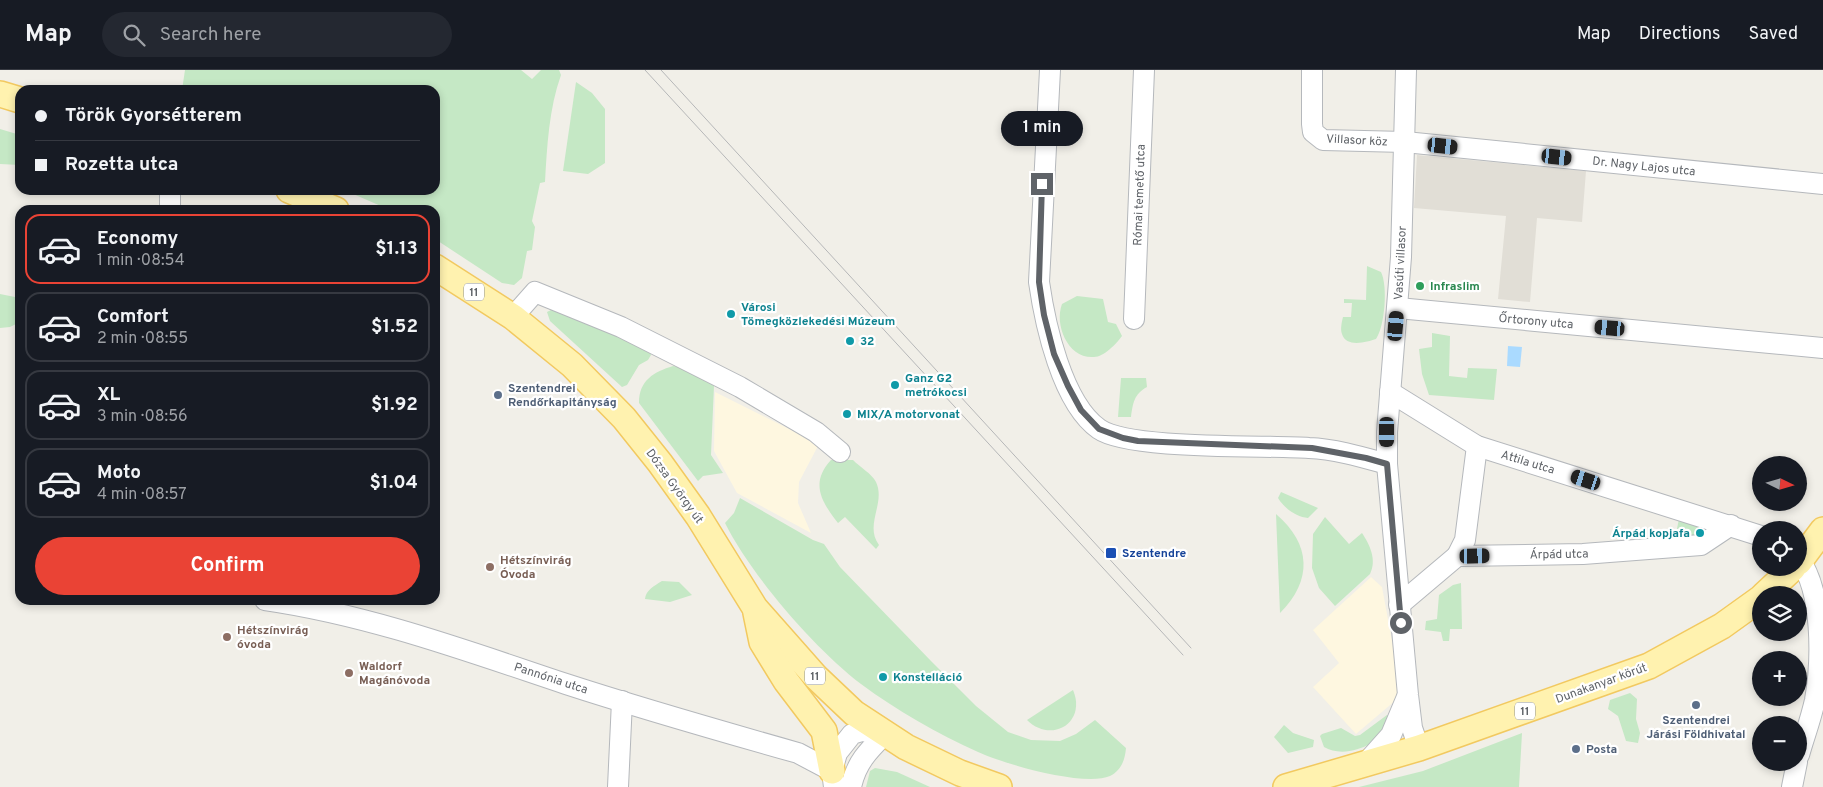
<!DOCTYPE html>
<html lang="en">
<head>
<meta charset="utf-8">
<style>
  body { margin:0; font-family:Overpass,sans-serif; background:#242831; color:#f1f3f6; height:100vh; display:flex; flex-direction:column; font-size:19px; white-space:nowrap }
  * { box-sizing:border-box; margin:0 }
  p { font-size:16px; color:#9ea1a6 }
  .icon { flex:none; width:28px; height:28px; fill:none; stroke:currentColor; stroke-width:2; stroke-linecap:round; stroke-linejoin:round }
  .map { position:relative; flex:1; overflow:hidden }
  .details { position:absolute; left:15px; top:135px; width:425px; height:400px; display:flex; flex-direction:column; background:#171b24; border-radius:15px; box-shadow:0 2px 8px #0003 }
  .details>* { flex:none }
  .hud { position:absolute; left:15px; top:15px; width:425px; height:110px; border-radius:15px; box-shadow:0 2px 8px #0003; display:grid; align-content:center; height:110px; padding:0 20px; background:#171b24 }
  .needle { width:32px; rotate:95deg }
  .controls { position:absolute; left:1752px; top:386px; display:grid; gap:10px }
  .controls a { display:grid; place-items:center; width:55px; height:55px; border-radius:50%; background:#171b24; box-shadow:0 2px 8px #0003; font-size:25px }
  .end { position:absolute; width:22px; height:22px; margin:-11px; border:6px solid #5f6368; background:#fff; box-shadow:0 0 0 2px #fff }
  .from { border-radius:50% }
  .bubble { position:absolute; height:35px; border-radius:18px; background:#171b24; box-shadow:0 2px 8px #0003; font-size:16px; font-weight:700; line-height:35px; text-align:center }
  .car { position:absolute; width:15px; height:30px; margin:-15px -8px; border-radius:6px; box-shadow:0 0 4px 1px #0007; background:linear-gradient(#222 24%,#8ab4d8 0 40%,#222 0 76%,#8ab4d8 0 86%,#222 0) }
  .hud b { display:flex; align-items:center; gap:18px; height:48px; font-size:19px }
  .hud b+b { border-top:1px solid #363941 }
  .hud i { width:12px; height:12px; background:#f1f3f6 }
  ul { padding:9px 0 0; list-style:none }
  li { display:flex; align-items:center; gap:15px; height:70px; margin:0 10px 8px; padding:0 10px; border:2px solid #363941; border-radius:15px }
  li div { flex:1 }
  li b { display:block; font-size:19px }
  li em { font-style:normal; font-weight:700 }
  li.on { border-color:#ea4335 }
  li>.icon { width:45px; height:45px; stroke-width:1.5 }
  .cta { display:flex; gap:10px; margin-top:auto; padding:10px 20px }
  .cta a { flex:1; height:58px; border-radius:30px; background:#ea4335; color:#fff; font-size:20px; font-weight:700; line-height:58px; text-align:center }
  header { display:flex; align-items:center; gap:30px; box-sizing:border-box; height:70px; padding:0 25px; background:#171b24; border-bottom:1px solid #363941 }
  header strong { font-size:24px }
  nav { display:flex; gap:28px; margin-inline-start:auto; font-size:18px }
  .search { width:350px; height:45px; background:#242831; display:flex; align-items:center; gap:12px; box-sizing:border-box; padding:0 18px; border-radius:28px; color:#9ea1a6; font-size:19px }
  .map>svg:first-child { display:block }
</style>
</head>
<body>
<header>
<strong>Map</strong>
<div class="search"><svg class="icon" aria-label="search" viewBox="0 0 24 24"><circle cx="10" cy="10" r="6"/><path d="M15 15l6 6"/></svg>Search here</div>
<nav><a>Map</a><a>Directions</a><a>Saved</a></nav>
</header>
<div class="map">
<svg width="1823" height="717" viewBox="0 0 1823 717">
  <rect width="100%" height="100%" fill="#f1efe8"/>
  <g fill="#fef7e0">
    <path d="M715 322 819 374 799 412 798 433 811 463 737 423 714 381Z"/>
    <path d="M1371 507 1382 517 1402 625 1356 664 1313 617 1339 593 1313 560Z"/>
  </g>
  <path fill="#e1ded6" d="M1417 85 1586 101 1582 152 1537 148 1530 232 1498 229 1506 146 1414 138Z"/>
  <g fill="#c5e8c5">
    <path d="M185 0H521L532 9 541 0H559L561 5C549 38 547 77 545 112L540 113 532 151 535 157 532 180 527 181 522 208 514 215 502 213 435 169V140H390L344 120H435V20H182Z"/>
    <path d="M576 12 592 23 605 39V93L588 104 563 101Z"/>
    <path d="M0 59 20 65V95L0 94Z"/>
    <path d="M1367 196 1381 202C1388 216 1385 256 1376 269 1367 272 1346 278 1342 264 1340 259 1342 251 1343 247H1351L1352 233H1344V229L1366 230Z"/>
    <path d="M0 224 15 227 20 224V252L10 257 0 258Z"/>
    <path d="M1077 226 1103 229 1108 252 1116 254 1122 266C1116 274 1104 287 1094 287 1068 289 1054 255 1062 234Z"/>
    <path d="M551 240H557L650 281 651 285 648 290 639 295 627 315 622 317 550 251 547 242Z"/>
    <path d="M1432 263 1450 266 1449 306 1467 308 1468 298 1497 299 1494 330 1429 325 1422 304 1419 279 1432 277Z"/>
    <path d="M673 296 696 300 714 316 711 385 723 403 703 406 698 411 639 333C639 310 654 302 673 296Z"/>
    <path d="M1121 308H1146L1147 317C1134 324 1133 333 1131 347H1118Z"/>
    <path d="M831 390H853C860 397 872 404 876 412 886 433 864 455 879 475L876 479 845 447 838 453C821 431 810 413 831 390Z"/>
    <path d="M1281 422 1318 438 1308 448C1296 447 1284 438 1278 428Z"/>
    <path d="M740 428 813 470 824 474 840 497 931 591 976 636 1008 662 1031 670 1060 671 1076 664 1095 650 1126 678C1125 689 1122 700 1110 706 1084 717 1004 694 978 682 938 664 896 640 861 614 814 578 751 505 725 453L734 443Z"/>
    <path d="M1276 444C1311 474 1313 510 1280 543Z"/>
    <path d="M1325 447 1349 474 1362 463C1370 475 1377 490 1370 504L1335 536 1319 518 1312 498 1313 464Z"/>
    <path d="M1679 449 1705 454 1709 461 1706 466 1674 473Z"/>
    <path d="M662 511 679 512 692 525 670 532 645 529C646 520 654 516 662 511Z"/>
    <path d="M1461 513 1462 559H1450L1449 571H1443L1441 562 1425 560 1426 551 1437 549 1439 525 1453 515Z"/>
    <path d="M1073 620C1087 653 1051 674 1027 650Z"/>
    <path d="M1630 623 1637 629 1636 649 1640 663 1638 673 1626 671 1618 646 1608 639 1610 630Z"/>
    <path d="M1387 645 1391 648 1389 657C1380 662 1377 668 1371 673 1357 682 1337 685 1324 677L1320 666 1322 664 1341 658 1355 666 1360 665Z"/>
    <path d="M1284 655 1293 663 1314 670 1313 677 1288 683 1274 667Z"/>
    <path d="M1522 663 1519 717H1359L1423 701Z"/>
    <path d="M875 698 897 702 930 717H866L870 701Z"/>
  </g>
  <path fill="#aadaff" d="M1508 276 1522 277 1520 297 1507 296Z"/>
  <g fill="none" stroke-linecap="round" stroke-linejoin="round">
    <defs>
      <g id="minor">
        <path d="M1050 0 1039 212C1045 254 1062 333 1099 359 1129 380 1266 375 1309 378 1335 379 1362 387 1387 394"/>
        <path d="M1312 0V54L1313 62 1323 70 1405 72 1823 114"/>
        <path d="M1406 0 1401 187 1387 362V394L1408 625 1412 658 1419 678"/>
        <path d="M170 120V140"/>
        <path d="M1398 238 1823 278"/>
        <path d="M513 247 535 222 621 257 740 317 816 362 840 382"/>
        <path d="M1134 249 1144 0"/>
        <path d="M1390 322 1477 376 1761 466"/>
        <path d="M1457 486 1465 470 1477 376"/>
        <path d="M1799 489C1823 522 1822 590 1815 630 1811 649 1804 667 1799 685"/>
        <path d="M265 530C369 545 467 581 566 614 643 639 720 661 798 683L832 701"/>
        <path d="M1399 535 1457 486 1583 484 1701 475 1731 455"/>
        <path d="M1366 693 1391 665 1407 627"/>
        <path d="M618 717 622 631"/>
        <path d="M834 717 832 701 837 683 852 664 862 661 885 664"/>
        <path d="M851 717C856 693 868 681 885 664"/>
        <path d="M1792 717 1797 692"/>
      </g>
      <g id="major">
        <path d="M0 24 20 30"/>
        <path d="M289 120 336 140"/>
        <path d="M435 197 513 247 572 295 624 348 660 393 698 446 755 538 816 607 854 643 906 677 960 703 999 717"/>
        <path d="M1799 492 1823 460"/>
        <path d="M1764 525 1793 498"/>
        <path d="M756 543 762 572 786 611 824 661 832 701"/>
        <path d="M1286 717 1419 678 1649 596 1722 556 1761 528"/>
      </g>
    </defs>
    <use href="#minor" stroke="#b5b8bc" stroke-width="22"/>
    <use href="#major" stroke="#f2c960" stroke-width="28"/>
    <use href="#minor" stroke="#fff" stroke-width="20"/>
    <use href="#major" stroke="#fff2af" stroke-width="25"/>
    <g stroke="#b6b7b8" stroke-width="1">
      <path d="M645 0 1183 585"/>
      <path d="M661 0 1191 578"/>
    </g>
  </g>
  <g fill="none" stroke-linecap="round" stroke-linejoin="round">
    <path stroke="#5f6368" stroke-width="6" d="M1042 114 1039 212 1044 245 1054 284 1068 316 1081 340 1099 359 1123 368 1138 371 1312 378 1366 388 1387 394 1401 553"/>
  </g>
  <circle fill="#2e9e5b" stroke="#fff" stroke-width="2" cx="1420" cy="216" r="5"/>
  <g fill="#0f9aa8" stroke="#fff" stroke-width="2">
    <circle cx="731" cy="244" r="5"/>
    <circle cx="850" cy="271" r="5"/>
    <circle cx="895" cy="315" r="5"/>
    <circle cx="847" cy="344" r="5"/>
    <circle cx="1700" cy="463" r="5"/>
    <circle cx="883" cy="607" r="5"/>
  </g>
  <g fill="#5c6f8a" stroke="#fff" stroke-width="2">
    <circle cx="498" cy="325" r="5"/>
    <circle cx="1696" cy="635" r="5"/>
    <circle cx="1576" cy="679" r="5"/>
  </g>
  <rect fill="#1a4fb4" stroke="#fff" stroke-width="2" x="1105" y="477" width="12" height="12" rx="2.5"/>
  <g fill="#8d6e63" stroke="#fff" stroke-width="2">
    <circle cx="490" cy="497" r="5"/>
    <circle cx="227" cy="567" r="5"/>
    <circle cx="349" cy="603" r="5"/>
  </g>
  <g text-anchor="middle" stroke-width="4.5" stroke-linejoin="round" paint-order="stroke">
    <g fill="#fff" stroke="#8f9295" stroke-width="1">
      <rect x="464" y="213.5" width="20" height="17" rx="4"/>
      <rect x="805" y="597.5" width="20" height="17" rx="4"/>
      <rect x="1515" y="632.5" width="20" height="17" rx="4"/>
    </g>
    <g font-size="11" font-weight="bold" fill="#5f6368">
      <text x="474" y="226">11</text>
      <text x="815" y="610">11</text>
      <text x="1525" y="645">11</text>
    </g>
    <g font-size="12" fill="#5f6368" stroke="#fff">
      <text transform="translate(1357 70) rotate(3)" y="4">Villasor köz</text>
      <text transform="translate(1644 96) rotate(6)" y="4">Dr. Nagy Lajos utca</text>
      <text transform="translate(1139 125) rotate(-88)" y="4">Római temető utca</text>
      <text transform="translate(1400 193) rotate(-87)" y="4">Vasúti villasor</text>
      <text transform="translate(1536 251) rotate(5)" y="4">Őrtorony utca</text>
      <text transform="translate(1528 392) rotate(17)" y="4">Attila utca</text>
      <text transform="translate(675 416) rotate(54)" y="4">Dózsa György út</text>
      <text transform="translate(1559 484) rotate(-1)" y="4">Árpád utca</text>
      <text transform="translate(551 608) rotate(18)" y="4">Pannónia utca</text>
      <text transform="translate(1601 613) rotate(-20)" y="4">Dunakanyar körút</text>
    </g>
    <g font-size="12" font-weight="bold" fill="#27864d" stroke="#fff" text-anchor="start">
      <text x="1430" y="220">Infraslim</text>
    </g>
    <g font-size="12" font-weight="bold" fill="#0d838f" stroke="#fff" text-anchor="start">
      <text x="741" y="241">Városi<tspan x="741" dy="14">Tömegközlekedési Múzeum</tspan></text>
      <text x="860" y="275">32</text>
      <text x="905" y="312">Ganz G2<tspan x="905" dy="14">metrókocsi</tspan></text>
      <text x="857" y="348">MIX/A motorvonat</text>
      <text x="1690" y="467" text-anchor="end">Árpád kopjafa</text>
      <text x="893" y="611">Konstelláció</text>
    </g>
    <g font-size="12" font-weight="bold" fill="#4e5e75" stroke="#fff" text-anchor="start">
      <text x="508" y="322">Szentendrei<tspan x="508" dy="14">Rendőrkapitányság</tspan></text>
      <text x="1696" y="654" text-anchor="middle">Szentendrei<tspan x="1696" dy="14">Járási Földhivatal</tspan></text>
      <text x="1586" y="683">Posta</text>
    </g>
    <g font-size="12" font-weight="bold" fill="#164399" stroke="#fff" text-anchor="start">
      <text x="1122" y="487">Szentendre</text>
    </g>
    <g font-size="12" font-weight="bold" fill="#785e54" stroke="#fff" text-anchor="start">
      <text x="500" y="494">Hétszínvirág<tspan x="500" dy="14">Óvoda</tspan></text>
      <text x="237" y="564">Hétszínvirág<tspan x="237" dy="14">óvoda</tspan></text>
      <text x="359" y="600">Waldorf<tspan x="359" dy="14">Magánóvoda</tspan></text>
    </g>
  </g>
</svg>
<div class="controls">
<a><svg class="needle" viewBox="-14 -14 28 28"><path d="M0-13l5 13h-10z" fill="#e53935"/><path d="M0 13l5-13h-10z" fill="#9ea1a6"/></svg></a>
<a><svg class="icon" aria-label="locate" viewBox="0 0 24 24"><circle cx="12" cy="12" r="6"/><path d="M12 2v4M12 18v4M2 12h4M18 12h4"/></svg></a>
<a><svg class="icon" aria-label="layers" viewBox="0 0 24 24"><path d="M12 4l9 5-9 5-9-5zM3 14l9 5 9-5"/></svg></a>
<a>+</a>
<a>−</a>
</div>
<i class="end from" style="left:1401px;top:553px"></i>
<i class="end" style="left:1042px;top:114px"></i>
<div class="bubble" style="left:1001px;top:41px;width:82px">1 min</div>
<i class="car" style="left:1443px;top:76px;rotate:96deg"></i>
<i class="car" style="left:1557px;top:87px;rotate:96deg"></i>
<i class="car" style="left:1396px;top:256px;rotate:5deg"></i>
<i class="car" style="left:1610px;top:258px;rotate:275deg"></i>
<i class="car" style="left:1387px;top:362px;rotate:180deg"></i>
<i class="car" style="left:1586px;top:410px;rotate:288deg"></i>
<i class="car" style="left:1475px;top:486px;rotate:89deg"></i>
<div class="hud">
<b><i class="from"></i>Török Gyorsétterem</b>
<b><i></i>Rozetta utca</b>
</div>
<section class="details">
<ul>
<li class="on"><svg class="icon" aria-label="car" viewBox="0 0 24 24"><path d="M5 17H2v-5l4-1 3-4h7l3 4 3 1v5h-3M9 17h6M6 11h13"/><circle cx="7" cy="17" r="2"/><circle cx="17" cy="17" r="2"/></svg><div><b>Economy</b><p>1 min · 08:54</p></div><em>$1.13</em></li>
<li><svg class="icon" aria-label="car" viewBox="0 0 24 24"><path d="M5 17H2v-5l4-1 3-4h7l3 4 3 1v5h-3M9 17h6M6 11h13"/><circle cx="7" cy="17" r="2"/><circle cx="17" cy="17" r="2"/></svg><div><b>Comfort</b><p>2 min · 08:55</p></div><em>$1.52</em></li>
<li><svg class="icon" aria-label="car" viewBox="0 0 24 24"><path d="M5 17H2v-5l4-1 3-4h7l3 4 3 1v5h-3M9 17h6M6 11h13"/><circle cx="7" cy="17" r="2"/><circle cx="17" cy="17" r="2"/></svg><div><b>XL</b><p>3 min · 08:56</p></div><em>$1.92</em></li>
<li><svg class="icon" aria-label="car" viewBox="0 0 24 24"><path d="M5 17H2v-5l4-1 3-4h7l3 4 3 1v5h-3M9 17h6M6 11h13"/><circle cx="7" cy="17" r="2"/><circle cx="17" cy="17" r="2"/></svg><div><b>Moto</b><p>4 min · 08:57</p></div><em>$1.04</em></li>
</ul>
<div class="cta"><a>Confirm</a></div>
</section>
</div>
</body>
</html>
